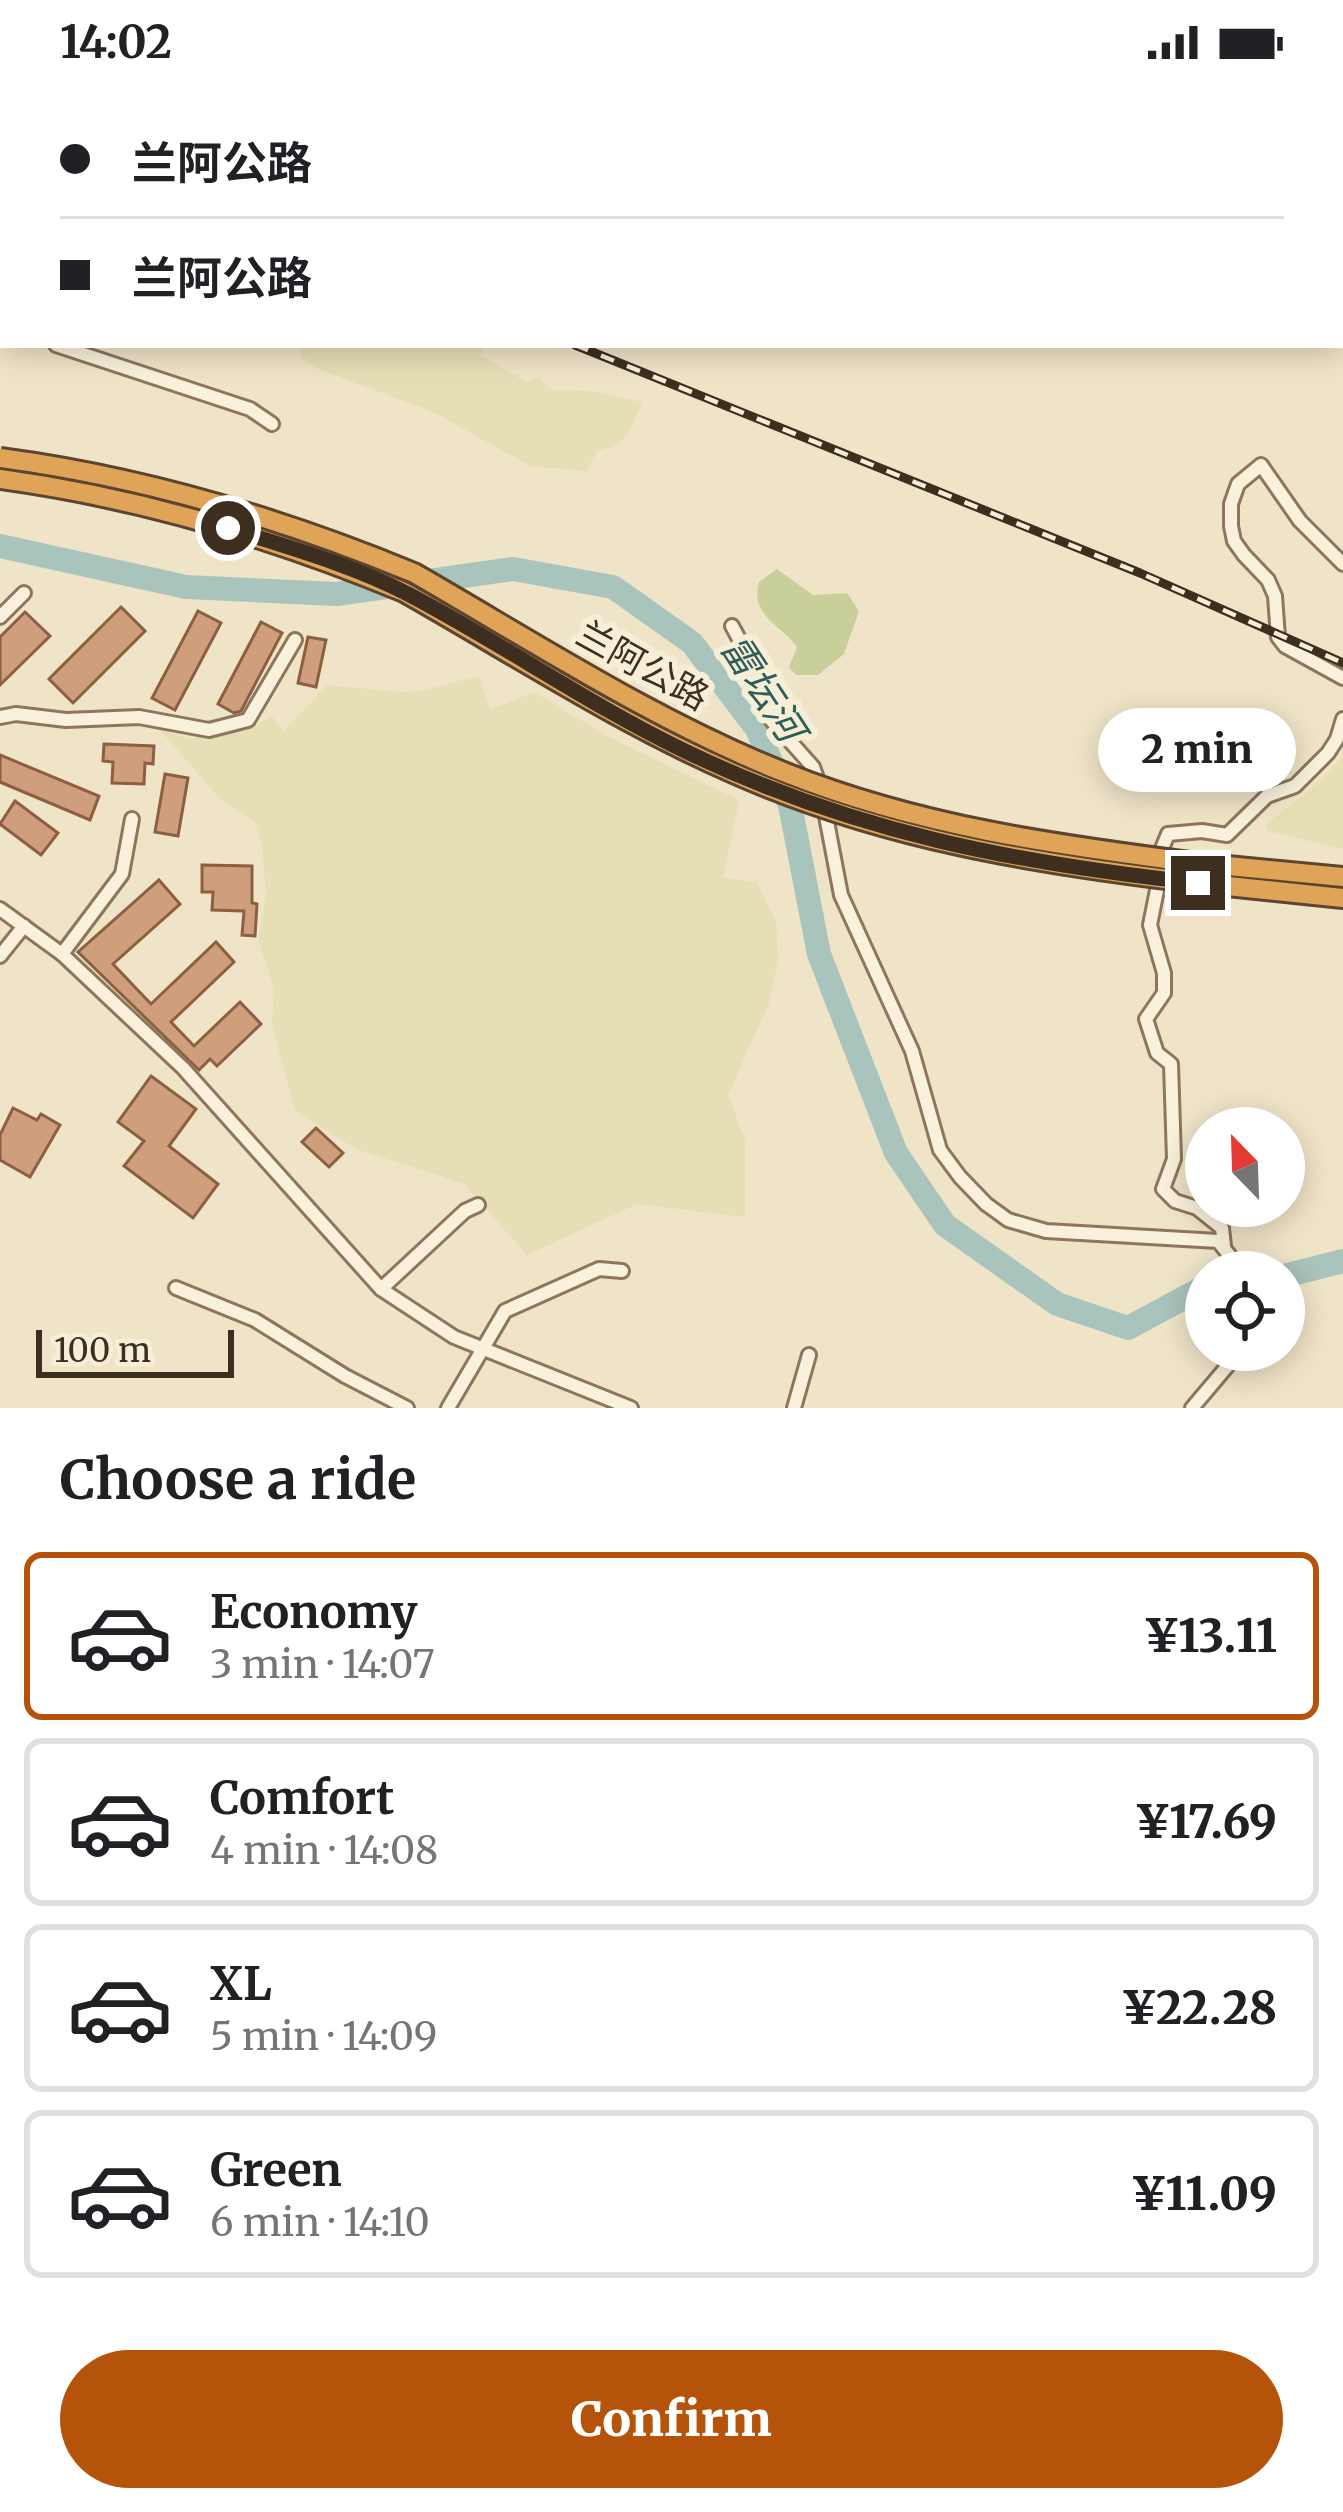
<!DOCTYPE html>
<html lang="en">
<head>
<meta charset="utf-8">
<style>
  body { margin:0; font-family:Merriweather,"Noto Sans SC",serif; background:#f2f2f2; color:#202124; height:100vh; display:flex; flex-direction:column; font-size:45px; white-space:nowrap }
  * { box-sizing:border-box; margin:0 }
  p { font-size:39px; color:#757577 }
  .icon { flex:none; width:66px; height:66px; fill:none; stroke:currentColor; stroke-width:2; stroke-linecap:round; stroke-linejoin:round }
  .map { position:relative; height:1324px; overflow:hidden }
  .side { display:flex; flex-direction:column; background:#fff; flex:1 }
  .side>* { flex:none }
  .banner { position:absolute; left:0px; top:0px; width:1344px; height:264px; box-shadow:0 6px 30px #0003; display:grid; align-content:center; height:264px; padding:0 60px; background:#fff }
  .needle { width:78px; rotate:337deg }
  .controls { position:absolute; left:1185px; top:1023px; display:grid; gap:24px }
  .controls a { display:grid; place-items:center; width:120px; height:120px; border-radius:50%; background:#fff; box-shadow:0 6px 30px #0003; font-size:60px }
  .scale { position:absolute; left:36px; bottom:30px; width:198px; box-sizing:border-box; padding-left:12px; border:6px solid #3d2e20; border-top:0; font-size:33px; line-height:42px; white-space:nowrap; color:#3d2e20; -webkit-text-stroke:9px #f7eed8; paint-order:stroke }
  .end { position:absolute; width:54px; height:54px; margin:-27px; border:15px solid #3d2e20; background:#fff; box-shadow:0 0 0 6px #fff }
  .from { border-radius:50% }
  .bubble { position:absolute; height:84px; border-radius:42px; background:#fff; box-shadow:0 6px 30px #0003; font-size:39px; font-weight:800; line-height:84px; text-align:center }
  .banner b { display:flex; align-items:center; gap:42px; height:114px; font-size:45px }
  .banner b+b { border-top:3px solid #e0e0e0 }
  .banner i { width:30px; height:30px; background:#202124 }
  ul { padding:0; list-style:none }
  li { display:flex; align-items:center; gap:36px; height:168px; margin:0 24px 18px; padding:0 36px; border:6px solid #e0e0e0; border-radius:18px }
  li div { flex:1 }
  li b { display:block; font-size:45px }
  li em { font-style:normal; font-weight:800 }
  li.active { border-color:#b45309 }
  li>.icon { width:108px; height:108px; stroke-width:1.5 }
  h2 { padding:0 60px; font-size:54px; line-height:144px }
  .action { display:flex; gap:24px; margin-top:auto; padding:24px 60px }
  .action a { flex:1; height:138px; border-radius:72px; background:#b45309; color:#fff; font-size:48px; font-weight:800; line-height:138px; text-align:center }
  .status { display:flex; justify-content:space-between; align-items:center; height:84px; padding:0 60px; background:#fff; direction:ltr }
  .status svg { height:33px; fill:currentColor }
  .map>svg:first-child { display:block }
</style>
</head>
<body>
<div class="status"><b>14:02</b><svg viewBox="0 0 49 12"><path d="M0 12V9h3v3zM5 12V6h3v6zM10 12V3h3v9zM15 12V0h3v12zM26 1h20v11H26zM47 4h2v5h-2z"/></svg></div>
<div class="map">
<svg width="1343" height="1324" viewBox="0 0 1343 1324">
  <rect width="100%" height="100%" fill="#f0e4c8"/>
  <g fill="#e6deb5">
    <path d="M300 261H485L480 271 526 298 539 293 551 306 592 307 642 318 628 351 612 363 597 367 586 387 530 382 433 328 316 284 301 273Z"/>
    <path d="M479 592 490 626 534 608 607 652 739 716 723 794 756 798 776 837 778 876 769 919 728 1011 745 1056V1133L637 1120 527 1171 464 1100 356 1065 295 1027 272 941 274 904 258 856 266 811 262 760 254 737 223 718 159 645 189 655 248 646 272 632 283 648 327 601 412 609Z"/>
    <path d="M1343 672V765L1268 747 1265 741 1307 709Z"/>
  </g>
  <path fill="#c9cf9b" d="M777 485 813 511 847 509 859 527 844 570 818 591H796L789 583 797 563C781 540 750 533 759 498Z"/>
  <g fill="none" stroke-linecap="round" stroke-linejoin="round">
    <g stroke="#a9c4bc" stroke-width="24">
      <path d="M0 462 186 503 337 510 513 485 613 503 692 559 757 645 790 721 819 870 896 1069 945 1141 1057 1220 1128 1244 1206 1202"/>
      <path d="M1284 1192 1343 1177"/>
    </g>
  </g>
  <g fill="#cf9f7d" stroke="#8d5f41" stroke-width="3">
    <path d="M121 523 145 547 73 619 49 595Z"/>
    <path d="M198 527 221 539 175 626 152 614Z"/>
    <path d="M25 528 50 552 0 601V553Z"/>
    <path d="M261 538 282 549 241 627 234 629 218 620Z"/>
    <path d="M308 553 326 556 316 603 298 599Z"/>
    <path d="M104 660 154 662 153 680 145 679 144 700 112 699 113 678 103 677Z"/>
    <path d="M0 671 99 712 90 736 0 698Z"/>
    <path d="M165 690 188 694 178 752 155 748Z"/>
    <path d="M15 717 58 749 41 771 0 740Z"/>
    <path d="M202 781 252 782V819L257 820 255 852 242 851 244 827 212 826 213 808H202Z"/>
    <path d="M159 796 180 820 113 880 151 920 216 858 234 878 171 938 194 962 240 918 261 940 217 982 210 975 199 986 78 868Z"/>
    <path d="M151 992 196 1025 169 1062 218 1100 193 1134 124 1082 144 1057 118 1038Z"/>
    <path d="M13 1024 37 1036 41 1030 60 1041 30 1093 0 1076V1051Z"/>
    <path d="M316 1044 343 1069 329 1083 302 1058Z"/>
  </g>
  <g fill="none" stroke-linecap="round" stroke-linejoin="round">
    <defs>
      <g id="minor">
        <path d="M2 0 7 3"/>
        <path d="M26 3 28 0"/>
        <path d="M0 44 3 42"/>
        <path d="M0 87 3 90"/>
        <path d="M0 176V183"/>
        <path d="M0 213 3 218"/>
        <path d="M56 261 250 325 272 340"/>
        <path d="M1343 480 1300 437 1261 381 1238 400 1231 420V442L1234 457 1244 471 1268 496 1275 512 1278 553 1285 562 1343 594"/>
        <path d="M0 533 24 509"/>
        <path d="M732 542 745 566 760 582 768 605 772 637 813 683 821 706 841 811 912 967 940 1066 960 1093 986 1120 1008 1136 1046 1147 1218 1157 1234 1177 1235 1188"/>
        <path d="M0 633 16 630 66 636 139 633 209 646 248 636 295 556"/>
        <path d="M0 825 62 870 183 984 381 1205 454 1253 631 1324"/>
        <path d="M62 870 122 790 132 735"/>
        <path d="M0 872 24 842"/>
        <path d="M1224 1162 1222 1144 1197 1124 1175 1117 1163 1105 1174 1075 1171 980 1157 969 1146 935 1164 909V889L1150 841 1159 796 1156 779 1168 750 1202 747 1227 751 1267 712 1295 702 1328 669 1337 655 1343 635"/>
        <path d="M176 1204 255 1236 345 1292 407 1324"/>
        <path d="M381 1205 465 1127 478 1121"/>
        <path d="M448 1324 505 1227 599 1185 622 1187"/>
        <path d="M794 1324 809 1271"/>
        <path d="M1192 1324 1241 1266"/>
      </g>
      <g id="highway">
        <path d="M1197 779 1343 793"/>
        <path d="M1199 799 1343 814"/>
      </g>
    </defs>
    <use href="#minor" stroke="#8d765c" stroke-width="18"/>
    <use href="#highway" stroke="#5b4430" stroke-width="24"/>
    <use href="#minor" stroke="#faf1dc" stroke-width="12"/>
    <use href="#highway" stroke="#e0a458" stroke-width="18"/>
    <defs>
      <g id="rail">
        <path d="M0 10 3 12"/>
        <path d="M575 261 1140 489 1343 579"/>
      </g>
    </defs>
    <use href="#rail" stroke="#3d2e20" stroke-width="9"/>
    <use href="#rail" stroke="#f7eed8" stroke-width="4.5" stroke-dasharray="14" stroke-linecap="butt"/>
    <defs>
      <g id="highway-bridge">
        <path d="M0 374C143 393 281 434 414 489 536 559 655 637 786 689 919 742 1056 761 1197 779"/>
        <path d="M0 395C140 414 274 454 404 508 512 569 617 638 731 688 881 755 1037 780 1199 799"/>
      </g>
    </defs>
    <use href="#highway-bridge" stroke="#5b4430" stroke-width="24" stroke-linecap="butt"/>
    <use href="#highway-bridge" stroke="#e0a458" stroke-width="18"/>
  </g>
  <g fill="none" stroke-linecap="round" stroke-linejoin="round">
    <path stroke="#3d2e20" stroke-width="15" d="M228 444C288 463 352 481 408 510 503 560 591 622 687 668 856 749 1015 779 1198 799"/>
  </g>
  <g text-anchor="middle" stroke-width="12" stroke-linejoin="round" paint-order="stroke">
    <g font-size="36" fill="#3d2e20" stroke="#f7eed8">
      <text transform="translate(643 581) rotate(29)" y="13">兰阿公路</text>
    </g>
    <g font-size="39" font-style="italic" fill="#2f5d5a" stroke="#f7eed8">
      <text transform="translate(763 604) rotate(57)" y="14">雷坛河</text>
    </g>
  </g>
</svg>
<div class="controls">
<a><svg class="needle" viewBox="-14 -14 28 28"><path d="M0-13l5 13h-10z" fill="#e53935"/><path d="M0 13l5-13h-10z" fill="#757577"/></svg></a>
<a><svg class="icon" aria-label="locate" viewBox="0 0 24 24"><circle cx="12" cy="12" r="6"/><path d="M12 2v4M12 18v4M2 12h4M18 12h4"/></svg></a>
</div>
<div class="scale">100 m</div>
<i class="end from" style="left:228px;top:444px"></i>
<i class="end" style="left:1198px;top:799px"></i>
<div class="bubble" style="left:1098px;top:624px;width:198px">2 min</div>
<div class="banner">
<b><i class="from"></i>兰阿公路</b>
<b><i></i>兰阿公路</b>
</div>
</div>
<section class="side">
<h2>Choose a ride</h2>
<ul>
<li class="active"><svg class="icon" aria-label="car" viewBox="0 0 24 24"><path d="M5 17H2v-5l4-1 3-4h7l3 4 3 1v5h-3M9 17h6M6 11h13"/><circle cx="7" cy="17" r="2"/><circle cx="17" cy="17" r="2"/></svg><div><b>Economy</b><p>3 min · 14:07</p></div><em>¥13.11</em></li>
<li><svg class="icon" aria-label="car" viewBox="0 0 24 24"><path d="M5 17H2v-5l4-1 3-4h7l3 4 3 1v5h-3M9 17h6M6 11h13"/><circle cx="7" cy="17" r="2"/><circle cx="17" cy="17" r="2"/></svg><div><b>Comfort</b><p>4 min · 14:08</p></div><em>¥17.69</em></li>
<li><svg class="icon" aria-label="car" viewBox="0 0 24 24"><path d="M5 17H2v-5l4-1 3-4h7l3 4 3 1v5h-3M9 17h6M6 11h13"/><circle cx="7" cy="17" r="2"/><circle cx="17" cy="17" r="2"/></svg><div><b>XL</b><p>5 min · 14:09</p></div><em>¥22.28</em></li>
<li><svg class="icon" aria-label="car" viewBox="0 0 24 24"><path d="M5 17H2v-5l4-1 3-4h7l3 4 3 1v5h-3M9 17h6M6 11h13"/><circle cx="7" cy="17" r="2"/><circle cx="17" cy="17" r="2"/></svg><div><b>Green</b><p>6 min · 14:10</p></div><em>¥11.09</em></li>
</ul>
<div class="action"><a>Confirm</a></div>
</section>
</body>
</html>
